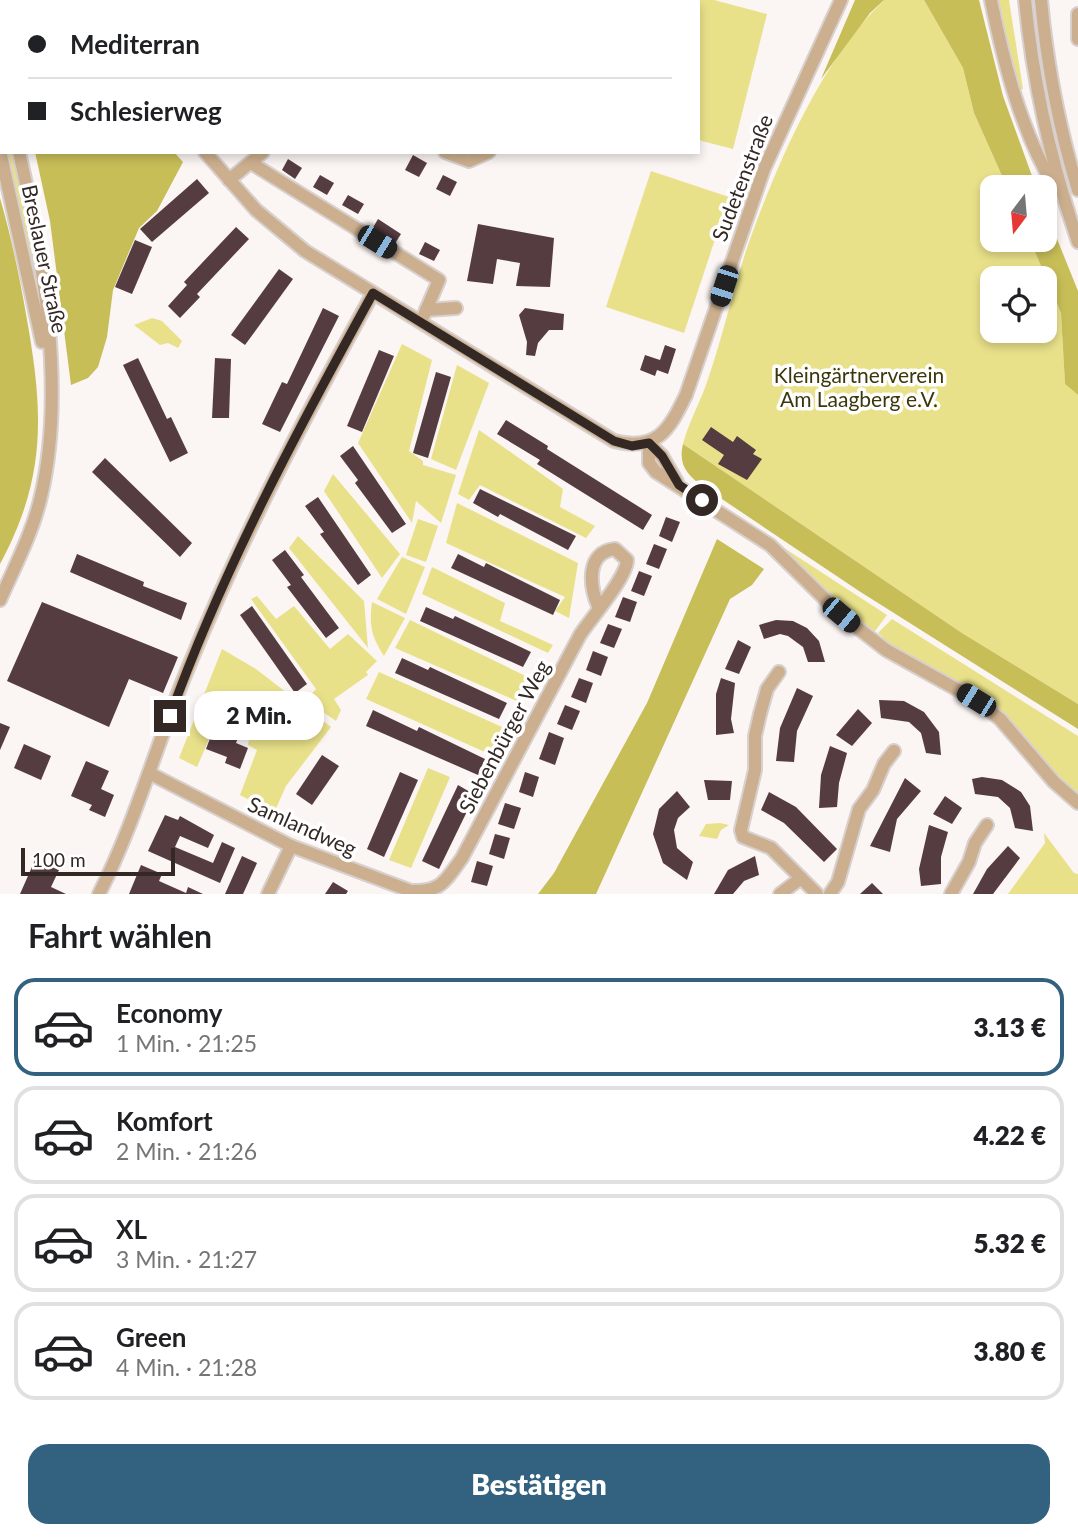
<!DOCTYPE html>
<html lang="de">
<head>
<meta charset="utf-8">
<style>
  body { margin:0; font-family:Lato,sans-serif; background:#f6f6f6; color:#202124; height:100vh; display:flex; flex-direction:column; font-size:26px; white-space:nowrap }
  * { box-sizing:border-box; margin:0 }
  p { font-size:23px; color:#757577 }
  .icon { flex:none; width:38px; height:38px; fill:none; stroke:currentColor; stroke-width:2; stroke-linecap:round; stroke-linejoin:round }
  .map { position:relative; height:894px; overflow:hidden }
  .panel { display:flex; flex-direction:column; background:#fff; flex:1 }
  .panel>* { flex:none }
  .guide { position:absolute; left:0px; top:0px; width:700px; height:154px; box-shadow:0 4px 10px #0003; display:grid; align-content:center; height:154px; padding:0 28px; background:#fff }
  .needle { width:46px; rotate:196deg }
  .controls { position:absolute; left:980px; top:175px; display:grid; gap:14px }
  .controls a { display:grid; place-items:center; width:77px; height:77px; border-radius:14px; background:#fff; box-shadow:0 4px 10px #0003; font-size:35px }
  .scale { position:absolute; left:21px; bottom:18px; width:154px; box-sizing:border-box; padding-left:7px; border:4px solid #332824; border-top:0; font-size:19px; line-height:24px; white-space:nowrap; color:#332824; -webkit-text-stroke:5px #fff; paint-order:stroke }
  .end { position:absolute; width:32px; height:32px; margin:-16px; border:9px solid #332824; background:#fff; box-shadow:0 0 0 4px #fff }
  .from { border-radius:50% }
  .bubble { position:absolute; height:49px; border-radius:21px; background:#fff; box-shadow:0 4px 10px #0003; font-size:23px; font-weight:800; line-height:49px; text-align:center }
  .car { position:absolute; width:21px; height:42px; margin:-21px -10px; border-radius:9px; box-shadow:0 0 5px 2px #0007; background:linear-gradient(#222 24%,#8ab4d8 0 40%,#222 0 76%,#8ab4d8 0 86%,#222 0) }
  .guide b { display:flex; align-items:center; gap:24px; height:66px; font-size:26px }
  .guide b+b { border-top:2px solid #e0e0e0 }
  .guide i { width:18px; height:18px; background:#202124 }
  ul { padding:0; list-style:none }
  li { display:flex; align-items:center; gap:21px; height:98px; margin:0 14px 10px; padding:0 14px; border:4px solid #e0e0e0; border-radius:21px }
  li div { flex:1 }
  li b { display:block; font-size:26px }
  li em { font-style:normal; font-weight:800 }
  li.selected { border-color:#326280 }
  li>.icon { width:63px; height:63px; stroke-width:1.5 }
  h2 { padding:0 28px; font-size:32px; line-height:84px }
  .button { display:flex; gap:14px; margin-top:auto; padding:14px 28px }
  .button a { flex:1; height:80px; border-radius:21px; background:#326280; color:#fff; font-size:28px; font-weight:800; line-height:80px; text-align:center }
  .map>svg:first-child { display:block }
</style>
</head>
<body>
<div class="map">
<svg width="1078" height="894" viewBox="0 0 1078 894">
  <rect width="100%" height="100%" fill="#fbf5f3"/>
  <g fill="#e9e18a" fill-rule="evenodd">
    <path d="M681 0H714L767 14 733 149 698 140V2Z"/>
    <path d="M884 0H924L963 68 974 113 1007 187H992V240H1030L1061 313 1065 384 1078 395V704L962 633 683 444C689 421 701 401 708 379 725 330 735 279 753 231 782 153 824 58 884 0ZM992 278H1045V331H992Z"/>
    <path d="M997 0H1009L1023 89H1020C1010 60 1003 31 997 0Z"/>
    <path d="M5 152H14L32 243 37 302Z"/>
    <path d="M651 171 729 197 684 333 606 307Z"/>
    <path d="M152 318 162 321 182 341 178 348 168 343 160 345 134 325Z"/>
    <path d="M402 344 432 360 409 451 423 461V465L456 475 441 523 416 501 412 523 358 443Z"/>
    <path d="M457 365 489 383 456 470 431 459Z"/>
    <path d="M479 430 563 489 560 507 595 526 586 538 480 485 469 500 458 494Z"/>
    <path d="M333 474 400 554 382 578 324 491Z"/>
    <path d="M457 503 578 563 569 618 555 611 565 597 446 543Z"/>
    <path d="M418 519 438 526 426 562 406 555Z"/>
    <path d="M298 536 364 601 368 648 289 548Z"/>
    <path d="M778 544 887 615 875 631 850 616Z"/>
    <path d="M402 557 425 567 406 614 377 599Z"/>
    <path d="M432 567 505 603 500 621 553 645 548 653 422 594Z"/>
    <path d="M257 596 276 619 294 606 330 649 348 634 377 661 366 672 368 675 334 699 341 710 336 721 306 700 316 689 251 599Z"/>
    <path d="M372 602 405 618 384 656C371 636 369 625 372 602Z"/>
    <path d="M892 619 1078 736V794L1067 786 995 706 966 686 882 640 883 637 878 633Z"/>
    <path d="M410 620 532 679 519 702 395 648Z"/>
    <path d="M222 649 256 669 331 727 286 786 274 813 240 795 257 750 248 745 251 729 219 716 197 767 179 758Z"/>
    <path d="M379 672 511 731 496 757 366 699Z"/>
    <path d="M428 768 450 777 411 868 389 860Z"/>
    <path d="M720 823 729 825 721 830 717 839 699 836 706 824Z"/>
    <path d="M1044 833 1074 873 1078 874V894H1008L1045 843Z"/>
  </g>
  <g fill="#c8be58">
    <path d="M855 0H884L870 13 821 79Z"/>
    <path d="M924 0H979L1003 96 1036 187H1007L974 113 963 68Z"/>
    <path d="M35 152H174L183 162 157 211 139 228 113 290 107 337 98 367 88 378 71 385 50 221Z"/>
    <path d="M0 198C11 236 19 274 26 314 43 409 48 475 0 564Z"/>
    <path d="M1045 209 1078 291V395L1065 384 1061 313 1030 240H1045Z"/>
    <path d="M683 444 962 633 1078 704V729L859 591 704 487C687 475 678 465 683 444Z"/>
    <path d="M717 539 764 569 752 585 730 599 596 894H538L554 873 647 703Z"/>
  </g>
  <g fill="#553c40">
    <path d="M413 155 427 163 419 177 405 170Z"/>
    <path d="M288 159 302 168 295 179 282 170Z"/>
    <path d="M320 175 334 183 327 195 313 187Z"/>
    <path d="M443 175 457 182 450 196 436 189Z"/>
    <path d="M197 179 209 193 152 242 140 229Z"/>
    <path d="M348 195 364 204 358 214 342 205Z"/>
    <path d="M378 219 401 234 394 245 371 231Z"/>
    <path d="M478 224 554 238 550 287 516 286 520 263 497 259 493 284 467 281Z"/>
    <path d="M236 227 249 239 197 294 200 297 180 318 168 306 187 285 184 282Z"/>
    <path d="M135 240 152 247 132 294 115 287Z"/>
    <path d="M425 242 440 250 434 261 419 254Z"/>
    <path d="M279 269 293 279 245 345 231 335Z"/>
    <path d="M323 308 339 316 280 432 262 424 282 382 287 384Z"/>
    <path d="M525 308 564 314 563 330H549L538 343 535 356 526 355 527 342 519 315Z"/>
    <path d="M665 345 676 349 668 374 657 370 655 376 640 370 645 355 660 360Z"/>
    <path d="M379 350 394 356 362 432 347 426Z"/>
    <path d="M138 358 167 419 171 417 188 453 170 462 123 365Z"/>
    <path d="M215 358 231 359 229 418H212Z"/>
    <path d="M436 372 451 377 428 458 413 453Z"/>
    <path d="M506 420 548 446 547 449 652 515 643 530 537 464 540 460 497 434Z"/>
    <path d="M711 427 733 442 737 436 756 450 753 454 762 459 747 480 718 464 724 455 702 440Z"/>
    <path d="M353 446 406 524 392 533 355 483 358 480 340 456Z"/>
    <path d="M105 458 192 543 180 557 92 472Z"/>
    <path d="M480 489 576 536 568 550 500 514 498 517 473 503Z"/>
    <path d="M318 497 371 575 358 585 320 534 324 532 305 506Z"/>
    <path d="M666 517 680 522 672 542 659 536Z"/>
    <path d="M654 544 667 549 659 569 646 564Z"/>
    <path d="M285 550 304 575 301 577 339 628 326 638 287 587 291 585 272 560Z"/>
    <path d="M77 554 144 582 143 586 187 603 181 620 70 572Z"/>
    <path d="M458 554 484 567 486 563 560 600 553 615 451 568Z"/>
    <path d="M639 571 652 576 644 596 631 591Z"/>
    <path d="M623 597 637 602 630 622 615 617Z"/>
    <path d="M42 602 178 657 163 693 129 679 109 727 7 681Z"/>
    <path d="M252 606 307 684 295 693 240 615Z"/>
    <path d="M426 607 453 619 455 616 531 652 523 667 420 621Z"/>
    <path d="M776 620 793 621 807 628 819 641 825 662H808L803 647 788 636 780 634 764 639 759 625Z"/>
    <path d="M608 624 622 629 614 648 600 643Z"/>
    <path d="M738 640 751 647 739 674 725 669Z"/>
    <path d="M593 651 608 657 601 676 586 670Z"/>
    <path d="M402 658 428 670 430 667 507 703 499 719 395 673Z"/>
    <path d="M579 678 593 683 586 703 571 697Z"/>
    <path d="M721 678 735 683 731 719 734 733 716 735V694Z"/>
    <path d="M797 688 813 696 797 731 794 762 776 761 780 728Z"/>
    <path d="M879 700 904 701 924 712 939 732 941 755 926 753 921 733 909 722 881 718Z"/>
    <path d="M565 705 580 711 572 730 557 724Z"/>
    <path d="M858 709 872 723 852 746 836 735Z"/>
    <path d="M373 710 417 731 419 727 485 759 478 775 366 726Z"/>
    <path d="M219 715 243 725 236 743 248 748 240 769 225 763 227 757 206 749Z"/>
    <path d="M0 723 10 727 0 750Z"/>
    <path d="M549 732 564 738 555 765 539 759Z"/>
    <path d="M24 744 51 756 41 780 14 768Z"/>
    <path d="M830 746 847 753 839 783 837 807 819 808 821 775Z"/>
    <path d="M322 755 339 766 312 805 296 794Z"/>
    <path d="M86 761 109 771 101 789 114 795 105 817 89 810 92 805 71 796Z"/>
    <path d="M400 772 418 780 384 857 367 849Z"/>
    <path d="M525 772 539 777 533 797 519 792Z"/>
    <path d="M982 777 1002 780 1021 792 1030 806 1033 831 1015 828 1010 808 998 797 975 794 972 779Z"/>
    <path d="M905 778 921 791 897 819 890 852 870 846Z"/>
    <path d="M704 780 732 781 730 800H708Z"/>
    <path d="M458 785 475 795 439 869 422 861Z"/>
    <path d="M677 791 690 807 678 818 674 830 677 848 693 862 687 880 663 863 653 834 659 809Z"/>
    <path d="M769 792 796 807 837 849 824 862 784 823 761 810Z"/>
    <path d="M945 796 962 808 952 824 933 814Z"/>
    <path d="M505 803 521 808 514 829 498 824Z"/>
    <path d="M165 815 178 820 180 816 214 835 208 848 180 836 175 847 213 863 222 842 235 848 220 883 148 851Z"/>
    <path d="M929 825 948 832 941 857V884L921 886 919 869Z"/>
    <path d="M495 834 510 838 504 859 489 854Z"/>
    <path d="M1008 846 1020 858 993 894H973L987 869Z"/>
    <path d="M242 856 257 863 243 894H225Z"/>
    <path d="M755 856 759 875 744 881 733 894H714L728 870Z"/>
    <path d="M35 860 59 870 51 887 66 894H20Z"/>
    <path d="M477 861 493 866 487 886 471 882Z"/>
    <path d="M141 865 162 874 159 881 186 893 188 887 203 894H129Z"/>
    <path d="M333 882 348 891 346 894H325Z"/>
    <path d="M872 883 883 894H860Z"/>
  </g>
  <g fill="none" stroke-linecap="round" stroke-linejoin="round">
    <defs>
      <g id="minor">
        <path d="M991 0C1004 64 1021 131 1055 188"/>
        <path d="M1025 0C1033 83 1051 163 1078 242"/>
        <path d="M1041 0C1047 65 1059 128 1078 190"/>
        <path d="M100 2 101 0"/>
        <path d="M423 2 424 0"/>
        <path d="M575 2V0"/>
        <path d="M1078 14V39"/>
        <path d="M0 55 2 54"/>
        <path d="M0 75 2 81"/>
        <path d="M0 151 42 342"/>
        <path d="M205 152 256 210 305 251 614 441C657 452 669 430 686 395L764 169 841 0"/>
        <path d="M445 152 469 161 489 152"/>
        <path d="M251 163 439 280 421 322"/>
        <path d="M229 180 263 152"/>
        <path d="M426 310 456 308"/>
        <path d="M649 443V463L656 472 770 545 841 615 886 650 976 700 1000 719 1054 782 1078 803"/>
        <path d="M649 443 662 456 677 482"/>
        <path d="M0 600C15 566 33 532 41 496 66 390 43 257 19 152"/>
        <path d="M779 672 767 689 760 714 755 736V770L741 830 743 837 771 848 817 894"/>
        <path d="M149 773 291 846 411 891C442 892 445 881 462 858L580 635C592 617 627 577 627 560L615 549C585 552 590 587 598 606"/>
        <path d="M99 894C135 823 156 746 186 673 239 542 305 416 373 293"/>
        <path d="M268 894 291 846"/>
        <path d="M780 894 801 878"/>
        <path d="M830 894 838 882 859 809 873 790 884 764 894 751"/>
        <path d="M951 894 969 862 975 843 987 825"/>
      </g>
    </defs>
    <use href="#minor" stroke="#d7d0ce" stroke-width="16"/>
    <use href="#minor" stroke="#ccaf8e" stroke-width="12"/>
  </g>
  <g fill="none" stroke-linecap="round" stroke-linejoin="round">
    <path stroke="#332824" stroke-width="9" d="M170 716C223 569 298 429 373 293L614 441 632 446 649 443 662 456 679 485 702 500"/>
  </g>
  <g text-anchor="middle" stroke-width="7" stroke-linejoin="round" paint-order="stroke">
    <g font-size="21" fill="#332824" stroke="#fff">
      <text transform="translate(743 178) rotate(-69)" y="7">Sudetenstraße</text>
      <text transform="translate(44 259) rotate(78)" y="7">Breslauer Straße</text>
      <text transform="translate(505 737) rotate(-62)" y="7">Siebenbürger Weg</text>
      <text transform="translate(302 827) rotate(24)" y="7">Samlandweg</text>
    </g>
    <g font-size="21" fill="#3c380c" stroke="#fff">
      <text x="859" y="383">Kleingärtnerverein<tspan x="859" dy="24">Am Laagberg e.V.</tspan></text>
    </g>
  </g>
</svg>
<div class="controls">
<a><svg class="needle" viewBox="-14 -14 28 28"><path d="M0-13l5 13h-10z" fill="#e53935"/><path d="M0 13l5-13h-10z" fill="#757577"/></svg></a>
<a><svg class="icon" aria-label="locate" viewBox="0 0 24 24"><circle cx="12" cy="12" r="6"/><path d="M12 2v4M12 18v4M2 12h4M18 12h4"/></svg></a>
</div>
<div class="scale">100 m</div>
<i class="end from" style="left:702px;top:500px"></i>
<i class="end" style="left:170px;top:716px"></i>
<div class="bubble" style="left:194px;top:691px;width:130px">2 Min.</div>
<i class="car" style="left:377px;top:242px;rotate:122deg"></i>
<i class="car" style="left:724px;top:286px;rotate:198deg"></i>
<i class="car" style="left:841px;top:615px;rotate:130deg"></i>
<i class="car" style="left:976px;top:700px;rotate:302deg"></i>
<div class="guide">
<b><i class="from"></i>Mediterran</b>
<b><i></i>Schlesierweg</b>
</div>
</div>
<section class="panel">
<h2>Fahrt wählen</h2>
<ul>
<li class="selected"><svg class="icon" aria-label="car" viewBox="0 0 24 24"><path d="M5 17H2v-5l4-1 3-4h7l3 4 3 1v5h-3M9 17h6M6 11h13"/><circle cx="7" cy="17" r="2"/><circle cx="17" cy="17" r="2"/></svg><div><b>Economy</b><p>1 Min. · 21:25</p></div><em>3.13 €</em></li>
<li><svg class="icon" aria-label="car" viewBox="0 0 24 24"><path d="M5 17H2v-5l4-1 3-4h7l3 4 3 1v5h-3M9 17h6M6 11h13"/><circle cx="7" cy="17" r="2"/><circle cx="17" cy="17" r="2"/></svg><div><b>Komfort</b><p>2 Min. · 21:26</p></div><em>4.22 €</em></li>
<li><svg class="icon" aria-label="car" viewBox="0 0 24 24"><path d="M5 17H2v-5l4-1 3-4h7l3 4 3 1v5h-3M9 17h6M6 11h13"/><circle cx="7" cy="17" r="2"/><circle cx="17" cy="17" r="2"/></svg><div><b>XL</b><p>3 Min. · 21:27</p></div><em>5.32 €</em></li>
<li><svg class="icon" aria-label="car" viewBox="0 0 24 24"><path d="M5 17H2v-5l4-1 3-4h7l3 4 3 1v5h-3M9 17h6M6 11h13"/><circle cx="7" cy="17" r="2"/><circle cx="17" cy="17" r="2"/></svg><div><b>Green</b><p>4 Min. · 21:28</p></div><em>3.80 €</em></li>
</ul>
<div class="button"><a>Bestätigen</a></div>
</section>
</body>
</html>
